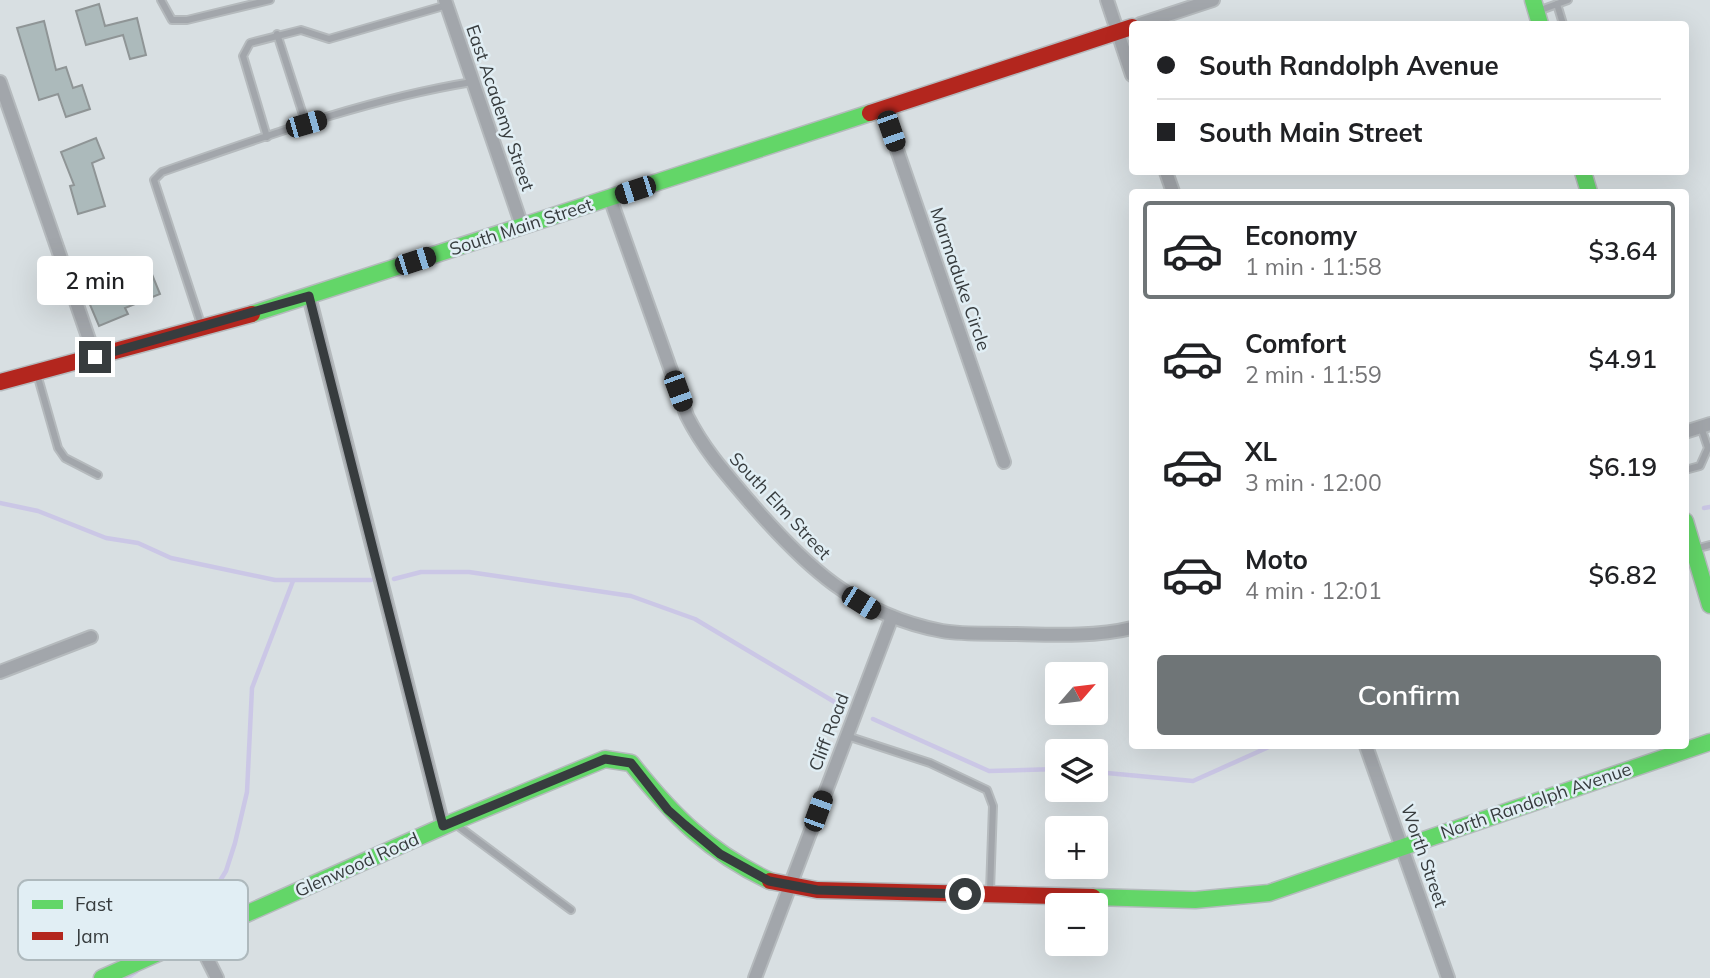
<!DOCTYPE html>
<html lang="en">
<head>
<meta charset="utf-8">
<style>
  body { margin:0; font-family:Mulish,sans-serif; background:#f2f2f2; color:#202124; height:100vh; display:flex; flex-direction:column; font-size:26px; white-space:nowrap }
  * { box-sizing:border-box; margin:0 }
  p { font-size:23px; color:#757577 }
  .icon { flex:none; width:38px; height:38px; fill:none; stroke:currentColor; stroke-width:2; stroke-linecap:round; stroke-linejoin:round }
  .map { position:relative; flex:1; overflow:hidden }
  .drawer { position:absolute; left:1129px; top:189px; width:560px; height:560px; display:flex; flex-direction:column; background:#fff; border-radius:7px; box-shadow:0 7px 28px #0002 }
  .drawer>* { flex:none }
  .top-card { position:absolute; left:1129px; top:21px; width:560px; height:154px; border-radius:7px; box-shadow:0 7px 28px #0002; display:grid; align-content:center; height:154px; padding:0 28px; background:#fff }
  .needle { width:46px; rotate:62deg }
  .tools { position:absolute; left:1045px; top:662px; display:grid; gap:14px }
  .tools a { display:grid; place-items:center; width:63px; height:63px; border-radius:7px; background:#fff; box-shadow:0 7px 28px #0002; font-size:35px }
  .end { position:absolute; width:32px; height:32px; margin:-16px; border:9px solid #373c3e; background:#fff; box-shadow:0 0 0 4px #fff }
  .from { border-radius:50% }
  .bubble { position:absolute; height:49px; border-radius:7px; background:#fff; box-shadow:0 7px 28px #0002; font-size:23px; font-weight:600; line-height:49px; text-align:center }
  .car { position:absolute; width:21px; height:42px; margin:-21px -10px; border-radius:9px; box-shadow:0 0 5px 2px #0007; background:linear-gradient(#222 24%,#8ab4d8 0 40%,#222 0 76%,#8ab4d8 0 86%,#222 0) }
  .top-card b { display:flex; align-items:center; gap:24px; height:66px; font-size:26px }
  .top-card b+b { border-top:2px solid #e0e0e0 }
  .top-card i { width:18px; height:18px; background:#202124 }
  ul { padding:12px 0 0; list-style:none }
  li { display:flex; align-items:center; gap:21px; height:98px; margin:0 14px 10px; padding:0 14px; border:4px solid transparent; border-radius:7px }
  li div { flex:1 }
  li b { display:block; font-size:26px }
  li em { font-style:normal; font-weight:600 }
  li.active { border-color:#6f7577 }
  li>.icon { width:63px; height:63px; stroke-width:1.5 }
  .action { display:flex; gap:14px; margin-top:auto; padding:14px 28px }
  .action a { flex:1; height:80px; border-radius:7px; background:#6f7577; color:#fff; font-size:28px; font-weight:600; line-height:80px; text-align:center }
  .map>svg:first-child { display:block }
</style>
</head>
<body>
<div class="map">
<svg width="1710" height="978" viewBox="0 0 1710 978">
  <rect width="100%" height="100%" fill="#d8dfe2"/>
  <g fill="none" stroke-linecap="round" stroke-linejoin="round">
    <g stroke="#cbc7e6" stroke-width="4.5">
      <path d="M0 503 38 511 106 538 138 543 171 558 275 580H371"/>
      <path d="M1704 508 1710 507"/>
      <path d="M394 579 421 572H469L631 596 695 619 843 707"/>
      <path d="M873 719 989 771 1057 769"/>
      <path d="M1096 772 1193 781 1271 746"/>
      <path d="M188 933 226 871 235 843 247 792 252 688 293 581"/>
      <path d="M127 978 136 972"/>
    </g>
  </g>
  <g fill="#acbabb" stroke="#8f9596" stroke-width="2">
    <path d="M99 4 105 26 137 18 146 55 130 59 123 35 86 45 76 11Z"/>
    <path d="M44 21 56 70 66 67 73 88 82 85 90 109 66 117 58 94 39 100 17 28Z"/>
    <path d="M96 138 104 158 92 163 105 206 78 214 70 186 74 185 61 152Z"/>
    <path d="M151 272 160 294 125 308 128 314 99 326 88 300Z"/>
  </g>
  <g fill="none" stroke-linecap="round" stroke-linejoin="round">
    <defs>
      <g id="lane">
        <path d="M161 0 172 20H187L270 0"/>
        <path d="M1538 11 1557 4"/>
        <path d="M1563 24 1557 4 1568 0"/>
        <path d="M277 34 306 124"/>
        <path d="M267 137 243 56 250 43 301 30 329 39 447 5"/>
        <path d="M202 327 154 180 162 172C263 137 367 99 472 82"/>
        <path d="M37 374 58 448 65 458 98 475"/>
        <path d="M1685 470 1700 466 1708 448 1701 427"/>
        <path d="M1695 549 1710 545"/>
        <path d="M847 736 930 763 987 790 993 806 990 891"/>
        <path d="M454 823 571 910"/>
      </g>
      <g id="street">
        <path d="M445 0 522 226"/>
        <path d="M1107 0 1132 75"/>
        <path d="M1140 24 1213 0"/>
        <path d="M0 82 95 357"/>
        <path d="M883 109 1004 462"/>
        <path d="M1166 172 1173 192"/>
        <path d="M610 198 687 416C703 448 725 473 749 501 804 565 856 615 942 631 965 635 992 633 1016 634 1054 635 1095 637 1132 628"/>
        <path d="M309 296 443 826"/>
        <path d="M1685 432 1710 424"/>
        <path d="M0 672 91 637"/>
        <path d="M1366 746 1448 978"/>
        <path d="M196 936 217 978"/>
        <path d="M755 978 892 617"/>
      </g>
      <g id="fast">
        <path d="M1533 0 1540 24"/>
        <path d="M1583 172 1589 192"/>
        <path d="M252 314 870 113"/>
        <path d="M1685 521 1710 605"/>
        <path d="M1093 897 1195 900 1269 893 1710 742"/>
        <path d="M102 978 453 822 605 759 631 763C673 816 709 852 770 881"/>
      </g>
      <g id="jam">
        <path d="M870 113 1132 27"/>
        <path d="M0 382 252 314"/>
        <path d="M770 881 817 890 1093 897"/>
      </g>
    </defs>
    <use href="#lane" stroke="#b5babd" stroke-width="10"/>
    <use href="#street" stroke="#b5babd" stroke-width="16"/>
    <use href="#fast" stroke="#b5babd" stroke-width="19"/>
    <use href="#jam" stroke="#b5babd" stroke-width="19"/>
    <use href="#lane" stroke="#a2a6ab" stroke-width="6"/>
    <use href="#street" stroke="#a2a6ab" stroke-width="12"/>
    <use href="#fast" stroke="#63d668" stroke-width="16"/>
    <use href="#jam" stroke="#b3261e" stroke-width="16"/>
  </g>
  <g fill="none" stroke-linecap="round" stroke-linejoin="round">
    <path stroke="#373c3e" stroke-width="9" d="M95 357 309 296 443 826 605 759 631 763 668 810 685 825 720 854 769 881 817 890 965 894"/>
  </g>
  <g text-anchor="middle" stroke-width="5" stroke-linejoin="round" paint-order="stroke">
    <g font-size="18" fill="#373c3e" stroke="#e1eef4">
      <text transform="translate(500 108) rotate(71)" y="6">East Academy Street</text>
      <text transform="translate(521 227) rotate(-18)" y="6">South Main Street</text>
      <text transform="translate(960 279) rotate(71)" y="6">Marmaduke Circle</text>
      <text transform="translate(780 506) rotate(47)" y="6">South Elm Street</text>
      <text transform="translate(829 732) rotate(-69)" y="6">Cliff Road</text>
      <text transform="translate(1536 801) rotate(-19)" y="6">North Randolph Avenue</text>
      <text transform="translate(1424 856) rotate(71)" y="6">Worth Street</text>
      <text transform="translate(357 865) rotate(-24)" y="6">Glenwood Road</text>
    </g>
  </g>
  <rect x="18" y="880" width="230" height="80" rx="10" fill="#e1eef4" stroke="#aeb9bd" stroke-width="2"/>
  <rect x="32" y="900" width="31" height="9" fill="#63d668"/>
  <rect x="32" y="932" width="31" height="8" fill="#b3261e"/>
  <g font-size="19" fill="#373c3e">
    <text x="75" y="911">Fast</text>
    <text x="75" y="943">Jam</text>
  </g>
</svg>
<div class="tools">
<a><svg class="needle" viewBox="-14 -14 28 28"><path d="M0-13l5 13h-10z" fill="#e53935"/><path d="M0 13l5-13h-10z" fill="#757577"/></svg></a>
<a><svg class="icon" aria-label="layers" viewBox="0 0 24 24"><path d="M12 4l9 5-9 5-9-5zM3 14l9 5 9-5"/></svg></a>
<a>+</a>
<a>−</a>
</div>
<i class="end from" style="left:965px;top:894px"></i>
<i class="end" style="left:95px;top:357px"></i>
<div class="bubble" style="left:37px;top:256px;width:116px">2 min</div>
<i class="car" style="left:306px;top:124px;rotate:74deg"></i>
<i class="car" style="left:891px;top:131px;rotate:161deg"></i>
<i class="car" style="left:635px;top:190px;rotate:252deg"></i>
<i class="car" style="left:415px;top:261px;rotate:72deg"></i>
<i class="car" style="left:678px;top:391px;rotate:160deg"></i>
<i class="car" style="left:861px;top:603px;rotate:122deg"></i>
<i class="car" style="left:818px;top:811px;rotate:20deg"></i>
<div class="top-card">
<b><i class="from"></i>South Randolph Avenue</b>
<b><i></i>South Main Street</b>
</div>
<section class="drawer">
<ul>
<li class="active"><svg class="icon" aria-label="car" viewBox="0 0 24 24"><path d="M5 17H2v-5l4-1 3-4h7l3 4 3 1v5h-3M9 17h6M6 11h13"/><circle cx="7" cy="17" r="2"/><circle cx="17" cy="17" r="2"/></svg><div><b>Economy</b><p>1 min · 11:58</p></div><em>$3.64</em></li>
<li><svg class="icon" aria-label="car" viewBox="0 0 24 24"><path d="M5 17H2v-5l4-1 3-4h7l3 4 3 1v5h-3M9 17h6M6 11h13"/><circle cx="7" cy="17" r="2"/><circle cx="17" cy="17" r="2"/></svg><div><b>Comfort</b><p>2 min · 11:59</p></div><em>$4.91</em></li>
<li><svg class="icon" aria-label="car" viewBox="0 0 24 24"><path d="M5 17H2v-5l4-1 3-4h7l3 4 3 1v5h-3M9 17h6M6 11h13"/><circle cx="7" cy="17" r="2"/><circle cx="17" cy="17" r="2"/></svg><div><b>XL</b><p>3 min · 12:00</p></div><em>$6.19</em></li>
<li><svg class="icon" aria-label="car" viewBox="0 0 24 24"><path d="M5 17H2v-5l4-1 3-4h7l3 4 3 1v5h-3M9 17h6M6 11h13"/><circle cx="7" cy="17" r="2"/><circle cx="17" cy="17" r="2"/></svg><div><b>Moto</b><p>4 min · 12:01</p></div><em>$6.82</em></li>
</ul>
<div class="action"><a>Confirm</a></div>
</section>
</div>
</body>
</html>
